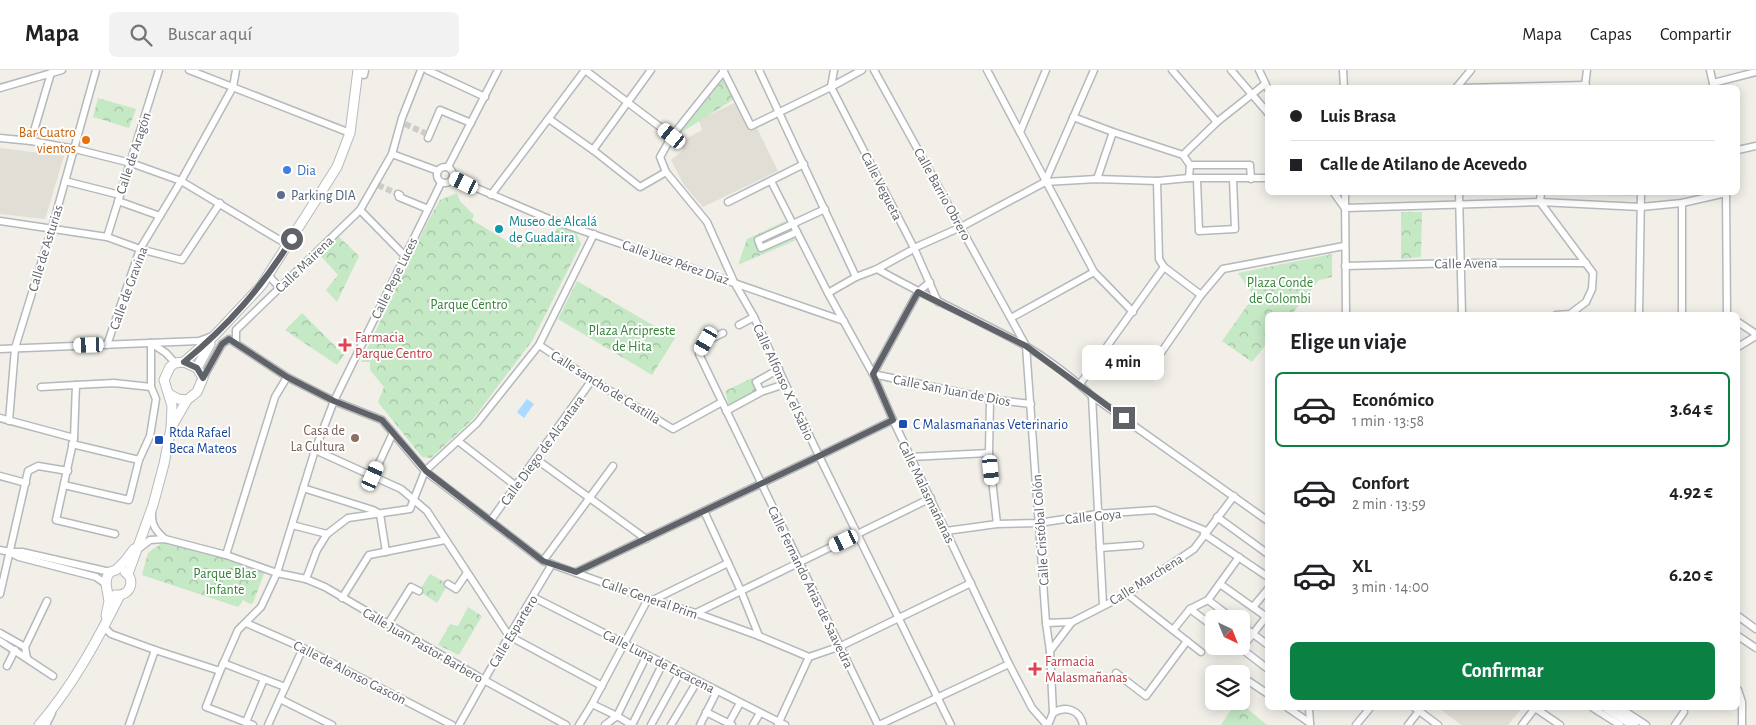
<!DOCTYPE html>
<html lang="es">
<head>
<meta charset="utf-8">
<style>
  body { margin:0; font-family:"Alegreya Sans",sans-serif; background:#f2f2f2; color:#202124; height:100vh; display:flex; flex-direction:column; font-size:19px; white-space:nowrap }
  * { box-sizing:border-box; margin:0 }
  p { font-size:16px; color:#757577 }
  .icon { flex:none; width:28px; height:28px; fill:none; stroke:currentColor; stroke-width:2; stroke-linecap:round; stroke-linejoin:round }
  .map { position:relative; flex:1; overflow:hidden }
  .side { position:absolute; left:1265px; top:242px; width:475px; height:398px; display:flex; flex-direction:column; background:#fff; border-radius:8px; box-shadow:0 2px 12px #0003 }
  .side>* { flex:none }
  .top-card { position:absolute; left:1265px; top:15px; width:475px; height:110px; border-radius:8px; box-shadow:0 2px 12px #0003; display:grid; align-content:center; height:110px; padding:0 25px; background:#fff }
  .needle { width:32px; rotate:137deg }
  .controls { position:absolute; left:1205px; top:540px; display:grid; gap:10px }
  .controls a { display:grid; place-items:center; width:45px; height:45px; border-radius:8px; background:#fff; box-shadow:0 2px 12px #0003; font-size:25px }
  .end { position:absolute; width:22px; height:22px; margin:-11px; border:6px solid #5f6368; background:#fff; box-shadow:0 0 0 2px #fff }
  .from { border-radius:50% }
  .bubble { position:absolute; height:35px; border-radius:8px; background:#fff; box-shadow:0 2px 12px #0003; font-size:16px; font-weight:700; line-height:35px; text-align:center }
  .car { position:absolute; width:15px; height:30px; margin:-15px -8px; border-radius:6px; box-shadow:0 0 4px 1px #0007; background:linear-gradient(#fff 24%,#345 0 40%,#fff 0 76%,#345 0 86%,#fff 0) }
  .top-card b { display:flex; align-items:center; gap:18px; height:48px; font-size:19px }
  .top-card b+b { border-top:1px solid #e0e0e0 }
  .top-card i { width:12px; height:12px; background:#202124 }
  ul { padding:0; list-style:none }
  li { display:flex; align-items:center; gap:15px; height:75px; margin:0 10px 8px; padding:0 15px; border:2px solid transparent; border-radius:8px }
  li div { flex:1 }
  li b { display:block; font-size:19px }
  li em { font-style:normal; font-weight:700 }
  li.on { border-color:#0b8043 }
  li>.icon { width:45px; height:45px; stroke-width:1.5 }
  h2 { padding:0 25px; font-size:22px; line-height:60px }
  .primary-button { display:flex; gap:10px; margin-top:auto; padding:10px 25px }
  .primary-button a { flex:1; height:58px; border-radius:8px; background:#0b8043; color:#fff; font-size:20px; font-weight:700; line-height:58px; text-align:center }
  header { display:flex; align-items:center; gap:30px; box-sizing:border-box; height:70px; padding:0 25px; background:#fff; border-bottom:1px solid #e0e0e0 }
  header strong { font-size:24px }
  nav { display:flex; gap:28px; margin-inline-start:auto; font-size:18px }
  .search { width:350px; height:45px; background:#f2f2f2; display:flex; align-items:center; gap:12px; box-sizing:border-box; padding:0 18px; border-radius:8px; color:#757577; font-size:19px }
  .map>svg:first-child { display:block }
</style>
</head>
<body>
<header>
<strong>Mapa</strong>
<div class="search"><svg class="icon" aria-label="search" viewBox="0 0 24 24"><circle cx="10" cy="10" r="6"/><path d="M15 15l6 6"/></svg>Buscar aquí</div>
<nav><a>Mapa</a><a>Capas</a><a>Compartir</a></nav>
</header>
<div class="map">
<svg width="1756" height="655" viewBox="0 0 1756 655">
  <defs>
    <pattern id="park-crowns" width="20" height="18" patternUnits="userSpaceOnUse" patternTransform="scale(1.25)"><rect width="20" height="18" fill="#c5e8c5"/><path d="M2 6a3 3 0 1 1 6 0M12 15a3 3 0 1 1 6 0" fill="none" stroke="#a3c0a4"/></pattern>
  </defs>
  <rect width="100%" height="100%" fill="#f1efe8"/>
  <g fill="#e1ded6">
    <path d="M734 33 749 61 757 58 778 101 703 137 684 115 671 90 683 80 680 72 702 60 699 50Z"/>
    <path d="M0 78 64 86 45 149 0 144Z"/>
    <path d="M1439 638H1522L1508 655H1461Z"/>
  </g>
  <g fill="url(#park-crowns)">
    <path d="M724 8 734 29 679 64Z"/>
    <path d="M98 28 136 39 129 58 93 47Z"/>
    <path d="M457 123 460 131 474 145 472 150 519 178 530 165 548 176 559 155 576 162 581 174 532 271 473 349 431 388 422 387 378 332 384 317 370 300V292H361L427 153 440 130Z"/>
    <path d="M1585 123H1633L1634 126 1586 125Z"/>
    <path d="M1401 142H1422L1421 187 1401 189Z"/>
    <path d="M785 151 796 170 738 195 747 169Z"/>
    <path d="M338 166 359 186 337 232 326 220 338 205 320 185Z"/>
    <path d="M1332 184V207L1319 210 1291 245H1268L1267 273 1252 292 1222 271 1254 226 1238 203Z"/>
    <path d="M577 211 675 268 652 305 558 249Z"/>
    <path d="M302 243 344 285 337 295 285 260Z"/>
    <path d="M752 308 758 320 729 336 725 321Z"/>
    <path d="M165 471 265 501 253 533 250 534 243 530 238 537 142 505 148 483Z"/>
    <path d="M430 504 448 514 437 533 419 521Z"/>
    <path d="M468 537 482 546 459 585 438 575 450 554 458 556Z"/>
    <path d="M1237 631H1238L1267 655H1221Z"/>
  </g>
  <path fill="#aadaff" d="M527 329 534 334 524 348 517 342Z"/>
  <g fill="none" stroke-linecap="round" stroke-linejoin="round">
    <g stroke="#ccccc8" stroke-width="6" stroke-dasharray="6 3" stroke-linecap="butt">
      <path d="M405 54 425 63"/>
      <path d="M378 115 398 124"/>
    </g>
    <defs>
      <g id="street">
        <path d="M189 0 350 63"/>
        <path d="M427 0 485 27"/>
        <path d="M585 0 672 66"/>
        <path d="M723 0 751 56 831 17 862 0"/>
        <path d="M759 0 856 207"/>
        <path d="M834 0 831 17 914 178 938 232"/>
        <path d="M874 0 1026 276 1046 553 1050 581 1053 643"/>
        <path d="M987 0 1094 202 1133 242"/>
        <path d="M1172 0 1217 52"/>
        <path d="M1231 0 1268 43"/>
        <path d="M1259 0 1268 19"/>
        <path d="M1343 0 1344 18"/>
        <path d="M1710 0 1714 18"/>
        <path d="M724 1 672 66 660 87 666 102 707 152 734 212 754 247 819 386 951 655"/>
        <path d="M364 5 365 0"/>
        <path d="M1713 13 1756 2"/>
        <path d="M1585 16 1587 0"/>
        <path d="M0 18 62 0"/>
        <path d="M1456 18 1471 0"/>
        <path d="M1459 18 1586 15"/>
        <path d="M1073 47 1113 62 1183 85 1190 95"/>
        <path d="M549 49 593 80 640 117 666 102"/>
        <path d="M1020 62 1046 0"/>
        <path d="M0 68 31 71 75 79 131 93 181 111 288 175"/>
        <path d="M428 68 440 40 471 53"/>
        <path d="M31 71 51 3"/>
        <path d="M593 80 651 0"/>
        <path d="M1738 80 1756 76"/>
        <path d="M392 84 438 101"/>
        <path d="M1183 85 1217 52 1265 14"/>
        <circle cx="445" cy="105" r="8"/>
        <path d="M448 97 498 0"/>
        <path d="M453 108 549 149 844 251"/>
        <path d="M1189 108 1190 95H1250L1251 109"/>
        <path d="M1097 109 1113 62"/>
        <path d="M1197 110 1199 161 1235 159 1233 109"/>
        <path d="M65 111 120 125"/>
        <path d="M771 111 828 223 873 304 893 350 1009 594 1032 638 1047 655"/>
        <path d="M1157 111 1159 189 1164 197 1201 225"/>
        <path d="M1045 112 1094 0"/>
        <path d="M1345 122 1346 245"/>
        <path d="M1459 122 1462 245"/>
        <path d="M1541 122 1540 132 1593 203 1592 219 1586 232 1570 244 1556 245"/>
        <path d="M1726 122 1727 245"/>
        <path d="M1334 123 1344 137"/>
        <path d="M398 124 400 125 399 127 428 139"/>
        <path d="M491 125 585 0"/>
        <path d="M118 131 160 146"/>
        <path d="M728 132 804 94"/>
        <path d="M1682 133V245"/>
        <path d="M1345 138 1540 132 1641 137 1682 133 1726 123"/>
        <path d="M360 140 405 186"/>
        <path d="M0 151 107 167 140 179 182 190 220 133"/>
        <path d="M797 162 761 178 758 170 825 139"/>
        <path d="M107 167 159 0"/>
        <path d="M914 178 961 157 1045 112 1097 109 1157 111 1189 108H1268"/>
        <path d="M1345 196 1460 193H1586"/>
        <path d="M877 199C925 226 976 249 1024 275 1045 287 1074 309 1092 326L1268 451"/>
        <path d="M268 205 280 218"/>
        <path d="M828 223 856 207 877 199 910 181"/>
        <path d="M1639 245 1641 122"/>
        <path d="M1011 248 1094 202"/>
        <path d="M1738 252 1756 264"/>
        <path d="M739 255 754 247"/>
        <path d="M723 263 707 271 699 284C758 408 819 531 878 655"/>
        <path d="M151 273 166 283 175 293"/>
        <path d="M236 273V260L360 140 392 84 402 48 421 0"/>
        <path d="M107 275 140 179 181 111 233 17 236 0"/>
        <path d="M539 275 592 310 673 359 722 332"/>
        <path d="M1738 277 1756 266"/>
        <path d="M0 279 199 271 210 267"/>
        <path d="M1158 287 1201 225 1223 199 1344 176"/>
        <path d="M873 304 990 329 1031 334"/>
        <path d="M873 304 918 222 930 212"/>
        <path d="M203 308 222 274 229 269 287 307 334 331 382 350 425 401 543 491 648 529 696 543 759 566 809 587"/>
        <path d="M1080 314 1164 197"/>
        <path d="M41 317 76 315"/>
        <path d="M761 322 756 312 779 299"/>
        <path d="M1092 326 1103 535"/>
        <path d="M990 329 989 383 997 454"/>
        <path d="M726 341 761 322 785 314"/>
        <path d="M0 348 74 368"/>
        <path d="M9 351 15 278 52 158 96 0"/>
        <path d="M458 371 516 416"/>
        <path d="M72 374 139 390"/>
        <path d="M315 380 401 419 427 441 509 566 602 616"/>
        <path d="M910 387 989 383"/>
        <path d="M536 389 646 469"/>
        <path d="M0 406 26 413"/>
        <path d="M373 406 393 363"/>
        <path d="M64 415 129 430 139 390 150 366 156 329 151 317V273"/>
        <path d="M303 418 373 440 380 444 386 482"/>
        <path d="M704 441 741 521 759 566"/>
        <path d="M152 442C151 455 156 461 165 469"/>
        <path d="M1217 447 1268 484"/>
        <path d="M491 450 592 310"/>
        <path d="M292 455 327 464"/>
        <path d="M946 461 997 454 1039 453 1097 444 1155 440 1206 461"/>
        <path d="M115 464 56 450 74 368 76 315 114 313 151 317"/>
        <path d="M1204 464 1268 507"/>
        <path d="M1100 478 1140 475"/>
        <path d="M0 480 10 482H22L110 502"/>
        <path d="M137 480 150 470 165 469 226 485 277 503 306 509 325 517 484 610 566 655"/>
        <path d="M11 483 19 487 96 507 106 514"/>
        <path d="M226 485 275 327 287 307"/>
        <path d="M543 491 613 396"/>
        <path d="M576 502 819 386 893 350"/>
        <path d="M306 509 317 480 327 464 348 448 410 439 425 401 477 353 539 275 594 164"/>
        <path d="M448 514 456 519 467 503"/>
        <path d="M1220 514 1268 548"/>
        <path d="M0 524 28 401 38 396 68 401"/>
        <path d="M1127 524 1201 582"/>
        <path d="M533 527 785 655"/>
        <path d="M342 528 369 485 445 470"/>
        <path d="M653 530 728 493"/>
        <path d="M1208 530 1233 549"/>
        <path d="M1253 537 1268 519"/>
        <path d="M1190 539 1214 557"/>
        <path d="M696 543 931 428"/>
        <path d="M1738 546 1756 559"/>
        <path d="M246 553 303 578 452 655"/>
        <path d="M1046 553 1072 552"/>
        <path d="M388 554 411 517 419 521"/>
        <path d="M1241 555 1268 575"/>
        <path d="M103 556 111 564 155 580"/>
        <path d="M1173 560 1190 539 1208 530 1239 487"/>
        <path d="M0 563 25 577"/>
        <path d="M1738 566 1756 578"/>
        <path d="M0 571 53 606"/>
        <path d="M1238 576 1268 599"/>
        <path d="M1241 579 1266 547"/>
        <path d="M1050 581 1072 552 1127 524 1194 479 1234 426"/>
        <path d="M809 587 841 576 971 513"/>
        <path d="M27 588 25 577 47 531"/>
        <path d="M223 593 285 617"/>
        <path d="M7 596 15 580"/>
        <path d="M1233 600 1238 604"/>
        <path d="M1116 603 1146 626 1187 571"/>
        <path d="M1241 606 1268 624"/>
        <path d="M1738 620 1742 632V655"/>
        <path d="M280 629 332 655"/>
        <path d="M592 634 617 646 632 655 660 599"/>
        <path d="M1288 638 1310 653"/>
        <path d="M1309 638 1310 654"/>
        <path d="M1415 638 1438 655"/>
        <path d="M1535 638 1560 655"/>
        <path d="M1593 638 1620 655"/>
        <path d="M1620 638 1646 655"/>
        <path d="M706 642 732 655"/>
        <path d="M246 652 264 609"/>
        <path d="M778 654 809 587"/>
        <path d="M46 655 52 643"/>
        <path d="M129 655 155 580 220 601"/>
        <path d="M253 655 206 637 220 601 238 560 261 537 277 503 315 380 334 331 441 113"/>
        <path d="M268 655 303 578"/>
        <path d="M459 655 509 566 552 494"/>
        <path d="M579 655 592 634 648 529"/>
        <path d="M605 655 617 646 645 589"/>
        <path d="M651 655 678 606"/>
        <path d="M671 655 695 615"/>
        <path d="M700 655 717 621"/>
        <path d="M728 655 740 633"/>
        <path d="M753 655 760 643"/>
        <path d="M879 655 1009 594"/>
        <path d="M1048 655 1053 643C1066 635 1080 640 1083 655"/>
        <path d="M1356 655 1370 638"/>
        <path d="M1408 655 1419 641"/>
        <path d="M1522 655 1535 638"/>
        <path d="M1675 655 1684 642"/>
      </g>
      <g id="secondary">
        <path d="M184 292 215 265 261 216 337 97 350 63 358 0"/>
        <path d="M197 298 210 274"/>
        <path d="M172 356 187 330"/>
        <path d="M128 504 153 435 164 394 171 358 172 336 164 310 170 297 175 293 184 292 197 298 203 308 197 322 187 330 178 329 169 324"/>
        <path d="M115 525C129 527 137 511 125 502"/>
        <path d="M106 546 109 531 106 514 107 507 110 502 116 500 125 491 134 479"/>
        <path d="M1607 638 1634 655"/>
        <path d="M39 655C72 617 97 571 120 525"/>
      </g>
    </defs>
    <use href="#street" stroke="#b5b8bc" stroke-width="9"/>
    <use href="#secondary" stroke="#b6babf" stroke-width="11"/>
    <use href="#street" stroke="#fff" stroke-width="6"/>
    <use href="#secondary" stroke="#fff" stroke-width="9"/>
  </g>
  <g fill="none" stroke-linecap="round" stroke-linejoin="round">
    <path stroke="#5f6368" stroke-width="6" d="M292 169C261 218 229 255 184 292L197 298 203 308 222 274 229 269 287 307 334 331 382 350 426 401 543 491 576 502 819 386 893 350 873 304 918 222 1026 276 1124 348"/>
  </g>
  <circle fill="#e8710a" stroke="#fff" stroke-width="2" cx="86" cy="70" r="5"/>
  <circle fill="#3f7fe0" stroke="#fff" stroke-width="2" cx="287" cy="100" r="5"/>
  <circle fill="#5c6f8a" stroke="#fff" stroke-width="2" cx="281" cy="125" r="5"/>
  <circle fill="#0f9aa8" stroke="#fff" stroke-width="2" cx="499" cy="159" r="5"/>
  <g fill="#e0444e" stroke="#fff" stroke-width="2">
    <path d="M342.5 267.5h5v5h5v5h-5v5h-5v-5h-5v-5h5z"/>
    <path d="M1032.5 591.5h5v5h5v5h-5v5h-5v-5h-5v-5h5z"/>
  </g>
  <g fill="#1a4fb4" stroke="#fff" stroke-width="2">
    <rect x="898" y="349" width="10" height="10" rx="2.5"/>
    <rect x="154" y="365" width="10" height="10" rx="2.5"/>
  </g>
  <circle fill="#8d6e63" stroke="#fff" stroke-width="2" cx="355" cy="368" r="5"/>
  <g text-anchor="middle" stroke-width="4" stroke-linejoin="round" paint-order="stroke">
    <g font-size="14" fill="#c56008" stroke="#fff" text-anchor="end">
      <text x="76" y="67">Bar Cuatro<tspan x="76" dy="16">vientos</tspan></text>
    </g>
    <g font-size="14" fill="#5f6368" stroke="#fff">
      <text transform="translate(133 83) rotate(-72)" y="5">Calle de Aragón</text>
      <text transform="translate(882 116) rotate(63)" y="5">Calle Vegueta</text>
      <text transform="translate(943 124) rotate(61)" y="5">Calle Barrio Obrero</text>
      <text transform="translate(45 178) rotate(-73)" y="5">Calle de Asturias</text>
      <text transform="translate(676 192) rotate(19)" y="5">Calle Juez Pérez Díaz</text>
      <text transform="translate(1466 193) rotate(-1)" y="5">Calle Avena</text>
      <text transform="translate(304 194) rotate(-44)" y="5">Calle Mairena</text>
      <text transform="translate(394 208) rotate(-64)" y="5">Calle Pepe Luces</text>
      <text transform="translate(128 218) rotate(-70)" y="5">Calle de Gravina</text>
      <text transform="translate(784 312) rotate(65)" y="5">Calle Alfonso X el Sabio</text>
      <text transform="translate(606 317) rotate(32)" y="5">Calle sancho de Castilla</text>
      <text transform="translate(952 320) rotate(11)" y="5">Calle San Juan de Dios</text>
      <text transform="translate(542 380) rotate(-54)" y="5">Calle Diego de Alcantara</text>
      <text transform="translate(927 422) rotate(64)" y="5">Calle Malasmañanas</text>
      <text transform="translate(1093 446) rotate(-6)" y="5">Calle Goya</text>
      <text transform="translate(1040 460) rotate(-94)" y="5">Calle Cristóbal Colón</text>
      <text transform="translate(1146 509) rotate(-32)" y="5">Calle Marchena</text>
      <text transform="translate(811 517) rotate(64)" y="5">Calle Fernando Arias de Saavedra</text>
      <text transform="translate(650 528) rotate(19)" y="5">Calle General Prim</text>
      <text transform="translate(513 561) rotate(-59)" y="5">Calle Espartero</text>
      <text transform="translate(423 575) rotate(30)" y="5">Calle Juan Pastor Barbero</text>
      <text transform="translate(659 591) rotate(27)" y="5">Calle Luna de Escacena</text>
      <text transform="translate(350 602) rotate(27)" y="5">Calle de Alonso Gascón</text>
    </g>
    <g font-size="14" fill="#366cbe" stroke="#fff" text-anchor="start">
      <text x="297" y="105">Dia</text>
    </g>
    <g font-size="14" fill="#4e5e75" stroke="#fff" text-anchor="start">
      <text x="291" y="130">Parking DIA</text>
    </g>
    <g font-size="14" fill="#0d838f" stroke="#fff" text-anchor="start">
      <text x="509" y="156">Museo de Alcalá<tspan x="509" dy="16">de Guadaira</tspan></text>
    </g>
    <g font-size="14" fill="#348238" stroke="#fff">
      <text x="1280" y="217">Plaza Conde<tspan x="1280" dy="16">de Colombi</tspan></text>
      <text x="469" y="239">Parque Centro</text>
      <text x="632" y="265">Plaza Arcipreste<tspan x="632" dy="16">de Hita</tspan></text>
      <text x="225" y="508">Parque Blas<tspan x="225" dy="16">Infante</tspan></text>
    </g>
    <g font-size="14" fill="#be3a42" stroke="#fff" text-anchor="start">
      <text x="355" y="272">Farmacia<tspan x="355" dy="16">Parque Centro</tspan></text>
      <text x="1045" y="596">Farmacia<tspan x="1045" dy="16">Malasmañanas</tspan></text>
    </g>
    <g font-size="14" fill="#164399" stroke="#fff" text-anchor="start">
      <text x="913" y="359">C Malasmañanas Veterinario</text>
      <text x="169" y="367">Rtda Rafael<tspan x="169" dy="16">Beca Mateos</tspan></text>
    </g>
    <g font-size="14" fill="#785e54" stroke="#fff" text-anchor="end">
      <text x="345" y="365">Casa de<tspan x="345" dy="16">La Cultura</tspan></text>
    </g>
  </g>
</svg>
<div class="controls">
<a><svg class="needle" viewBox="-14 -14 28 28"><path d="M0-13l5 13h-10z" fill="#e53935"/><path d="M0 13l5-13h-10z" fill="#757577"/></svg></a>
<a><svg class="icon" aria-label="layers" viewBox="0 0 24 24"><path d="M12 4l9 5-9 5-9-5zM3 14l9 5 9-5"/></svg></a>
</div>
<i class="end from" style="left:292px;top:169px"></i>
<i class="end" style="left:1124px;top:348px"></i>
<div class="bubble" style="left:1082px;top:275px;width:82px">4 min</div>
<i class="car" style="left:672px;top:66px;rotate:309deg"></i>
<i class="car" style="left:464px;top:113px;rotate:296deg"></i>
<i class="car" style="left:706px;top:271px;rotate:210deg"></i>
<i class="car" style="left:89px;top:275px;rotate:268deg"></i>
<i class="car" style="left:991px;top:400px;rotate:174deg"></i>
<i class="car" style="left:373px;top:406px;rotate:24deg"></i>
<i class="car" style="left:844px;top:471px;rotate:244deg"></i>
<div class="top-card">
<b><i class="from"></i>Luis Brasa</b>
<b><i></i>Calle de Atilano de Acevedo</b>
</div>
<section class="side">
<h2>Elige un viaje</h2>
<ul>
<li class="on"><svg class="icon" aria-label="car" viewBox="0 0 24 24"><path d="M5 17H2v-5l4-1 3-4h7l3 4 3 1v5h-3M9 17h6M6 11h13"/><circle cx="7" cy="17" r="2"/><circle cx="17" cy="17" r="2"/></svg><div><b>Económico</b><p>1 min · 13:58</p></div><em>3.64 €</em></li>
<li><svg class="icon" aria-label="car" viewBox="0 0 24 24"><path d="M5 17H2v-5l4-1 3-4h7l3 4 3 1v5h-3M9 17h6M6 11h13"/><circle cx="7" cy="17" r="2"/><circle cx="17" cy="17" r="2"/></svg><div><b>Confort</b><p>2 min · 13:59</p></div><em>4.92 €</em></li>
<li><svg class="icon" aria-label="car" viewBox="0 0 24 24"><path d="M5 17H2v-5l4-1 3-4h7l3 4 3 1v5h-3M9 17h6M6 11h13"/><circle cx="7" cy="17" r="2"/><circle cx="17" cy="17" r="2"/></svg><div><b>XL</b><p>3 min · 14:00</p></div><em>6.20 €</em></li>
</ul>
<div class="primary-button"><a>Confirmar</a></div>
</section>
</div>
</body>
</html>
